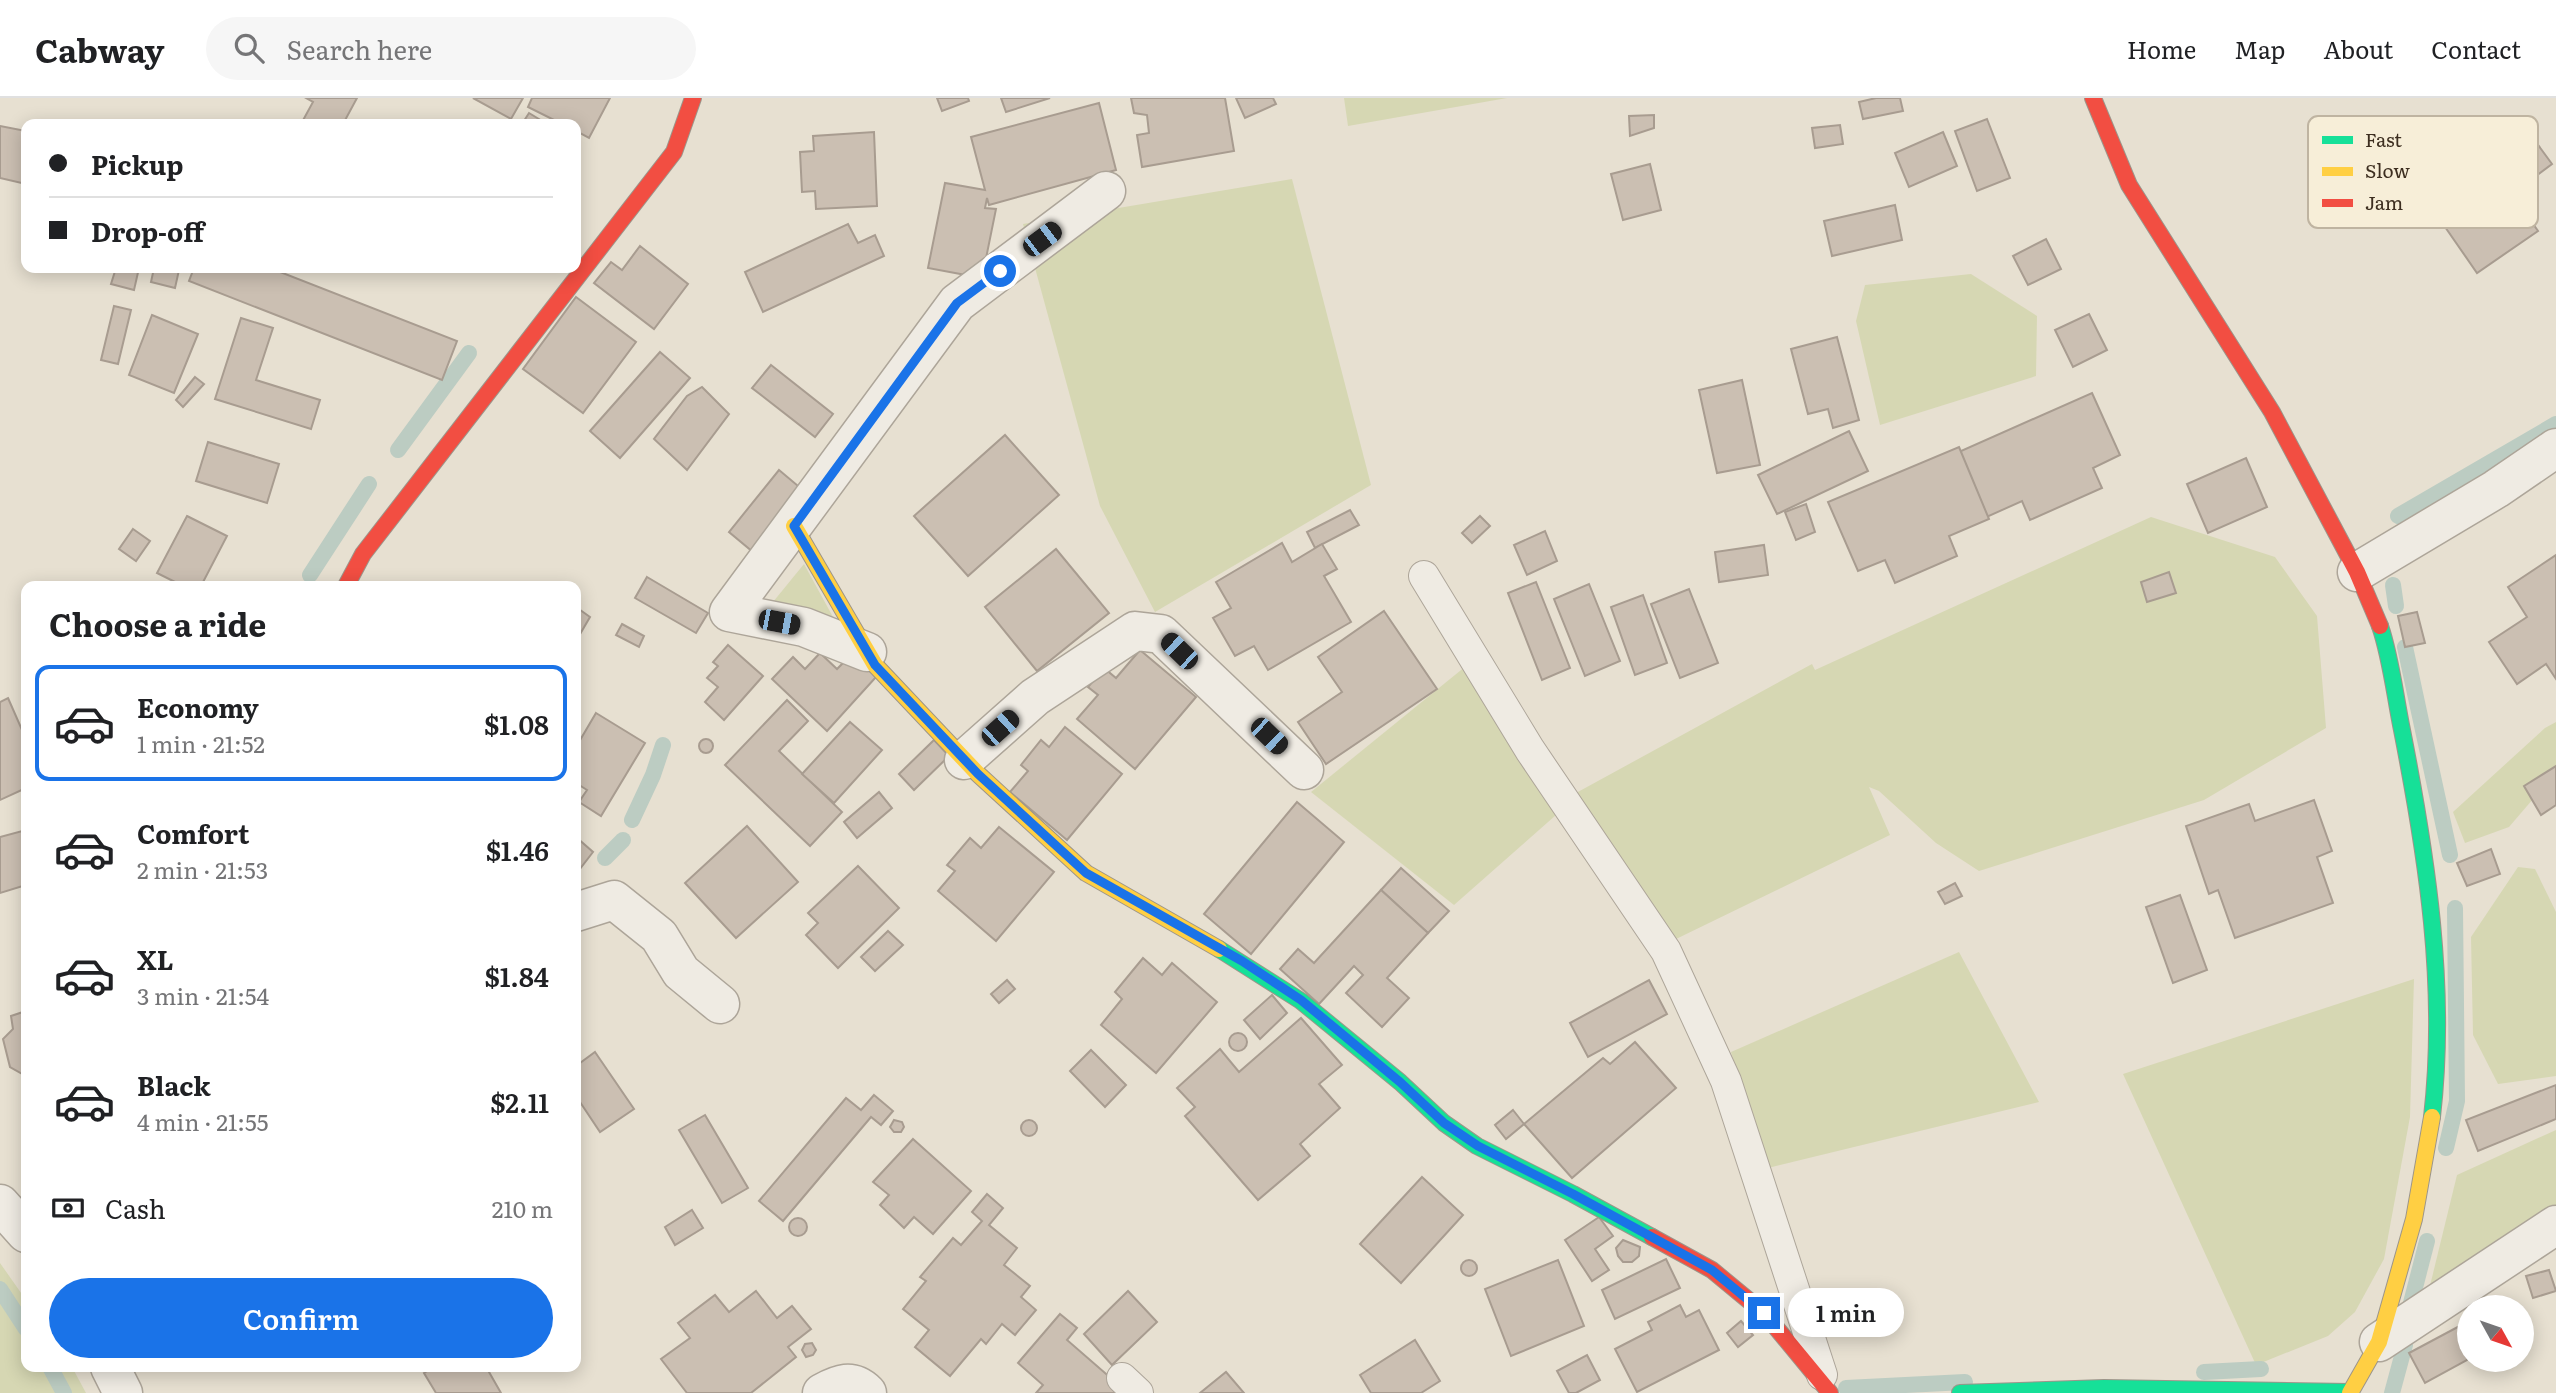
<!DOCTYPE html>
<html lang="en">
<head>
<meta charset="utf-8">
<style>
  body { margin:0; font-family:Literata,serif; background:#f6f6f6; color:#202124; height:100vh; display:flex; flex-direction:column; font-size:26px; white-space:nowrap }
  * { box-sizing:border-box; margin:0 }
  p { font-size:23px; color:#757577 }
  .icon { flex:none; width:38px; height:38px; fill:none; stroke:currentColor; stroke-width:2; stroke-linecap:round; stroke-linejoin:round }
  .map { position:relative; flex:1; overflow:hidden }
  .side { position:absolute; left:21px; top:483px; width:560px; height:791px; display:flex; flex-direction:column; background:#fff; border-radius:14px; box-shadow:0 4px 18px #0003 }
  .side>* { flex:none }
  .hud { position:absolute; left:21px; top:21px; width:560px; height:154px; border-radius:14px; box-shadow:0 4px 18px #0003; display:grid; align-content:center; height:154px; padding:0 28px; background:#fff }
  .needle { width:46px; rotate:130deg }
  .tools { position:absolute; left:2457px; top:1197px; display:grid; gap:14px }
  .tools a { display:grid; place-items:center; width:77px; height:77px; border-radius:50%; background:#fff; box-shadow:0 4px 18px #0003; font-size:35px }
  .end { position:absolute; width:32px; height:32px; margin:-16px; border:9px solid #1a73e8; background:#fff; box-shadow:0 0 0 4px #fff }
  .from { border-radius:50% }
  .bubble { position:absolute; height:49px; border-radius:24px; background:#fff; box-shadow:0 4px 18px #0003; font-size:23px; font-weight:600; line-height:49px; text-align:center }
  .car { position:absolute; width:21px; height:42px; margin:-21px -10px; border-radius:9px; box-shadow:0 0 5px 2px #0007; background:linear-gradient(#222 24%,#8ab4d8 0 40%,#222 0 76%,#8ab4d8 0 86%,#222 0) }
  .hud b { display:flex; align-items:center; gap:24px; height:66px; font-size:26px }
  .hud b+b { border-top:2px solid #e0e0e0 }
  .hud i { width:18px; height:18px; background:#202124 }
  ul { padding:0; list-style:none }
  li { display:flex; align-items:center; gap:21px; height:116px; margin:0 14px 10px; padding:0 14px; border:4px solid transparent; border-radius:14px }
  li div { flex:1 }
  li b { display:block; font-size:26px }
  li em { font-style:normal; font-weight:600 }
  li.current { border-color:#1a73e8 }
  li>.icon { width:63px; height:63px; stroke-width:1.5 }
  h2 { padding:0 28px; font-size:32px; line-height:84px }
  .pay { display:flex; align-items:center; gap:18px; height:77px; padding:0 28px; font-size:26px }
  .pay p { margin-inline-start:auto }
  .button { display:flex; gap:14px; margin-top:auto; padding:14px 28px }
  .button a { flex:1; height:80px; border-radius:42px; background:#1a73e8; color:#fff; font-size:28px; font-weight:600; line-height:80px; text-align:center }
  header { display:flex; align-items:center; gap:42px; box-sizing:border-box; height:98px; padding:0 35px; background:#fff; border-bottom:2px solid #e0e0e0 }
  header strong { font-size:33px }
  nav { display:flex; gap:38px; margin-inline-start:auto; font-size:24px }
  .search { width:490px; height:63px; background:#f6f6f6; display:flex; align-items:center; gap:18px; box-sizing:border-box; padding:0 24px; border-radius:38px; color:#757577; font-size:26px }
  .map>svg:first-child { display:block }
</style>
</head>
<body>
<header>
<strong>Cabway</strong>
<div class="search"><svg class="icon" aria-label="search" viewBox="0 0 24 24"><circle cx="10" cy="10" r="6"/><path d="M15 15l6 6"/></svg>Search here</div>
<nav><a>Home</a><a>Map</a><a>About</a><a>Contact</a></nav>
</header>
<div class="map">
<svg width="2556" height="1295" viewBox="0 0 2556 1295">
  <rect width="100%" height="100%" fill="#e7e0d1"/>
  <g fill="#d6d7b3">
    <path d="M1344 0H1507L1348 28Z"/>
    <path d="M1292 81 1371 387 1155 514 1100 408 1023 126Z"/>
    <path d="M1971 176 2037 218 2036 278 1880 327 1856 223 1865 187Z"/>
    <path d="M2151 419 2275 459 2317 518 2326 630 2204 702 1979 773 1936 745 1879 693 1869 689 1890 737 1674 842 1576 695 1812 566 1815 572Z"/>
    <path d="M804 466 839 530 773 504Z"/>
    <path d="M1466 568 1556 717 1454 807 1311 694Z"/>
    <path d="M2556 624V674L2509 729 2465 745 2453 714 2545 630Z"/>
    <path d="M2518 769 2535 771 2556 814V978L2498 986 2473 937 2471 839Z"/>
    <path d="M1959 854 2039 1004 1768 1070 1731 954Z"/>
    <path d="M2414 881 2410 1019 2384 1161 2355 1214 2328 1238 2256 1267 2123 976Z"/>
    <path d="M2556 1032V1127L2427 1200 2457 1077Z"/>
    <path d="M0 1165 26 1202V1269H72L86 1295H0Z"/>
  </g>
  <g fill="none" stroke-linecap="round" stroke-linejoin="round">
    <g stroke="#bcccc2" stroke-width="16">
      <path d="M398 352 469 255"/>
      <path d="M2398 418 2556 326"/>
      <path d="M310 477 369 386"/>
      <path d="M2393 487 2396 508"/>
      <path d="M2405 549 2450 757"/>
      <path d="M632 722 653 677 663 647"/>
      <path d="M605 760 623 742"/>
      <path d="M2446 1050 2457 1003 2455 810"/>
      <path d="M0 1191 26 1231"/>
      <path d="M2411 1205 2427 1143"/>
      <path d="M50 1269 64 1295"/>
      <path d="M2204 1274 2261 1271"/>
      <path d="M1846 1290 1965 1284"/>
      <path d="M2392 1295 2405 1247"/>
    </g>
  </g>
  <g fill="#cbbfb2" stroke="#a89c90" stroke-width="2">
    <path d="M306 0H357L343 26H301L313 4Z"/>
    <path d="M473 0H523L511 21Z"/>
    <path d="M532 0H610L589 40 576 33V26H562L528 9Z"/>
    <path d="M937 0H968L969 3 942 13Z"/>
    <path d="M1001 0H1050L1006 14Z"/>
    <path d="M1131 0H1225L1234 53 1142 69 1137 37 1149 35 1147 17 1134 15Z"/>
    <path d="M1236 0H1273L1276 6 1245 20Z"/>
    <path d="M1876 0H1900L1903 13 1863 21 1859 4Z"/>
    <path d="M1099 5 1116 72 989 107 987 100 985 110 996 111 982 180 928 170 945 85 985 92 971 39Z"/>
    <path d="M529 15 547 26H522Z"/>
    <path d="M1654 17V30L1630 38 1629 18Z"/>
    <path d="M1987 21 2010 80 1977 93 1955 33Z"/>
    <path d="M1840 27 1843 46 1815 50 1812 30Z"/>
    <path d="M0 28 26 33V86L0 80Z"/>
    <path d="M874 34 877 108 816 111 815 93 802 94 800 54 814 53 813 38Z"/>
    <path d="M1943 34 1957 68 1909 89 1895 55Z"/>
    <path d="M2533 40 2552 66 2524 87 2504 61Z"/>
    <path d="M1650 66 1661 112 1623 122 1611 76Z"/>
    <path d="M2495 71 2538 133 2477 175 2434 113Z"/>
    <path d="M1895 107 1902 142 1832 158 1824 123Z"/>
    <path d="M848 126 858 145 875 137 884 158 763 214 745 174Z"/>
    <path d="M2046 141 2061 171 2028 187 2013 158Z"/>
    <path d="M640 148 688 186 654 231 594 185 611 164 622 172Z"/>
    <path d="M116 170H139L134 192 111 186Z"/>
    <path d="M154 170 179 172 175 190 151 184Z"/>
    <path d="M194 170H270L457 243 442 282 189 183Z"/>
    <path d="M576 199 636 244 583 315 523 271Z"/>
    <path d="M114 208 131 212 118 266 101 262Z"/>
    <path d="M2089 216 2107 252 2073 269 2055 232Z"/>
    <path d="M152 217 198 236 174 295 129 277Z"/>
    <path d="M241 220 273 230 256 282 320 302 311 331 215 301Z"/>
    <path d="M1837 239 1859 322 1833 330 1828 311 1808 316 1791 251Z"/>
    <path d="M660 254 690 280 620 360 590 333Z"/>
    <path d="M771 267 833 316 815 339 752 290Z"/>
    <path d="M195 279 204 286 183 309 176 302Z"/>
    <path d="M1742 282 1760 367 1717 375 1699 292Z"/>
    <path d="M702 289 729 316 687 372 654 341 687 298Z"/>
    <path d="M2092 295 2120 357 2093 370 2102 390 2030 422 2022 403 1980 422 1952 357Z"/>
    <path d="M1849 333 1868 373 1777 416 1758 377Z"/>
    <path d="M1005 337 1059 397 968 478 914 418Z"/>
    <path d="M208 344 279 366 267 405 196 383Z"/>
    <path d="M1959 349 1989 421 1949 438 1957 458 1895 485 1885 462 1858 473 1828 404Z"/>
    <path d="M2246 360 2267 409 2208 435 2187 386Z"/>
    <path d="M779 372 810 398 759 459 729 434Z"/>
    <path d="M1806 406 1815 434 1796 442 1785 414Z"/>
    <path d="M1350 412 1359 427 1315 450 1307 434Z"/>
    <path d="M187 418 227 438 201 488H183L157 475Z"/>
    <path d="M1480 418 1490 428 1472 445 1462 435Z"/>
    <path d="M133 431 150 443 136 463 119 451Z"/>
    <path d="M1545 433 1557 463 1527 477 1514 447Z"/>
    <path d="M1282 445 1292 464 1322 446 1337 471 1324 478 1351 524 1268 572 1254 548 1235 558 1213 520 1231 510 1216 484Z"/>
    <path d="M1764 447 1768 477 1719 484 1715 454Z"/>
    <path d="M1056 451 1109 515 1037 573 985 509Z"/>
    <path d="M2556 457V581L2546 566 2517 586 2489 544 2527 519 2508 489Z"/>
    <path d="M2169 474 2176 495 2147 504 2141 484Z"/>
    <path d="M647 479 708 515 696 535 635 500Z"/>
    <path d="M1536 484 1570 570 1542 582 1508 495Z"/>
    <path d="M1589 486 1620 563 1585 578 1554 501Z"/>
    <path d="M1689 491 1718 565 1680 580 1651 506Z"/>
    <path d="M1643 497 1667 565 1635 577 1611 509Z"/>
    <path d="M576 509 590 519 576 543Z"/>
    <path d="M1384 513 1437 591 1326 666 1298 624 1342 594 1318 559Z"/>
    <path d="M2417 514 2425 545 2405 549 2398 518Z"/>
    <path d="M622 526 644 538 639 549 616 537Z"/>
    <path d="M728 547 763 578 724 622 705 604 718 589 707 580 718 568 713 564Z"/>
    <path d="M1140 552 1196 599 1135 671 1077 621 1098 597 1088 589 1104 570 1116 580Z"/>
    <path d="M820 555 837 571 852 556 876 579 827 633 772 581 793 559 805 571Z"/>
    <path d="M8 600 26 641V690L0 702V604Z"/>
    <path d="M787 602 808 623 779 653 842 714 810 748 725 667Z"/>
    <path d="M596 615 645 645 601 718 579 704 587 692 576 685V649Z"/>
    <path d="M850 624 882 652 834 705 802 676Z"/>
    <path d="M1065 629 1122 676 1067 742 1010 694 1028 673 1021 667 1041 642 1049 649Z"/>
    <circle cx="706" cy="648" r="7"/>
    <path d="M934 642 949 658 914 692 899 676Z"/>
    <path d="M2556 668V707L2541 717 2524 688Z"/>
    <path d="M879 694 892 710 857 740 844 724Z"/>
    <path d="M2314 702 2332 753 2317 759 2333 805 2235 840 2218 792 2209 796 2186 728 2249 706 2255 723Z"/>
    <path d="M1297 704 1344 744 1251 856 1204 816Z"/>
    <path d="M747 728 798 784 736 840 685 785Z"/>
    <path d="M999 729 1054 774 996 843 938 793 955 773 947 767 970 740 981 750Z"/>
    <path d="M26 732V787L0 795V739Z"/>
    <path d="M576 739 593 754 576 776Z"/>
    <path d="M2491 751 2500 776 2467 788 2457 765Z"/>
    <path d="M858 768 899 810 838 870 806 837 818 825 808 815Z"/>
    <path d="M1401 770 1449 813 1428 835 1381 792Z"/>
    <path d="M1955 785 1962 798 1945 806 1938 794Z"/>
    <path d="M1381 792 1428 835 1387 880 1409 900 1382 929 1346 895 1363 877 1354 868 1319 906 1280 871 1298 851 1314 865Z"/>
    <path d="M2180 797 2207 872 2173 885 2146 809Z"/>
    <path d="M888 833 903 847 875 873 861 859Z"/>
    <path d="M1143 860 1162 877 1172 865 1217 904 1156 975 1101 927 1122 901 1115 894Z"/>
    <path d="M1007 882 1015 891 999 905 991 896Z"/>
    <path d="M1649 882 1667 916 1588 959 1570 925Z"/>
    <path d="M1272 897 1287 915 1260 941 1244 922Z"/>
    <path d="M26 913V978L10 969 3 941 13 931 11 918Z"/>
    <path d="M1301 920 1342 967 1319 986 1340 1010 1300 1046 1310 1058 1258 1102 1185 1018 1195 1009 1177 990 1220 951 1239 974Z"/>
    <circle cx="1238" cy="944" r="9"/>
    <path d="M1635 944 1676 990 1572 1080 1524 1026 1603 960 1610 966Z"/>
    <path d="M1091 952 1126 987 1105 1009 1070 973Z"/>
    <path d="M595 954 634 1011 600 1034 576 998V968Z"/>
    <path d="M2556 987V1021L2478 1053 2466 1022Z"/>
    <path d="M874 997 893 1013 881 1027 871 1019 783 1123 759 1103 846 1000 861 1012Z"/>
    <path d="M1513 1012 1524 1026 1506 1041 1495 1027Z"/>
    <path d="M705 1017 748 1090 722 1105 679 1032Z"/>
    <path d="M894 1022 902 1024 904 1029 901 1034H894L890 1029Z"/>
    <circle cx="1029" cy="1030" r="8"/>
    <path d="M913 1041 971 1093 933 1136 914 1119 904 1130 880 1107 889 1097 873 1084Z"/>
    <path d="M1422 1079 1463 1117 1401 1185 1360 1146Z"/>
    <path d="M987 1096 1003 1110 989 1127 1017 1150 1004 1167 1030 1188 1021 1199 1036 1212 1015 1237 1002 1226 986 1246 981 1241 950 1278 915 1249 929 1232 903 1211 926 1183 920 1179 953 1140 961 1147 982 1123 972 1114Z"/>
    <path d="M692 1112 703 1130 675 1147 665 1129Z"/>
    <path d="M1599 1119 1613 1138 1595 1151 1609 1172 1592 1183 1565 1142Z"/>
    <circle cx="798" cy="1129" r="9"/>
    <path d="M1623 1142 1640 1149 1639 1158 1632 1164H1623L1618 1158 1616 1150Z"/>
    <path d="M1666 1161 1680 1190 1615 1221 1602 1192Z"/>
    <path d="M1558 1162 1584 1228 1511 1258 1485 1191Z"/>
    <circle cx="1469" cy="1170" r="8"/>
    <path d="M2549 1172 2556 1193 2533 1200 2526 1178Z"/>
    <path d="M756 1193 777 1220 792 1208 811 1231 788 1249 796 1259 751 1295H687L661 1261 690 1240 678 1225 715 1197 729 1214Z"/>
    <path d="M1128 1193 1157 1224 1112 1267 1084 1236Z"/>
    <path d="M1680 1207 1686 1219 1699 1212 1719 1252 1637 1294 1615 1251 1652 1232 1648 1224Z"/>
    <path d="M1060 1216 1077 1230 1067 1242 1128 1295H1036L1043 1287 1018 1265Z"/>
    <path d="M1741 1223 1753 1237 1738 1249 1727 1235Z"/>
    <path d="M2469 1223V1261L2425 1285 2409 1255Z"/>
    <path d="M1415 1242 1440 1283 1421 1295H1371L1360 1277Z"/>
    <path d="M812 1245 816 1252 813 1257 806 1259 802 1252 805 1246Z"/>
    <path d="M1587 1257 1600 1282 1576 1295H1569L1557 1273Z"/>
    <path d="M434 1269H496L489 1274 501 1295H436L424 1275Z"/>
    <path d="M1226 1274 1244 1295H1200Z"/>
  </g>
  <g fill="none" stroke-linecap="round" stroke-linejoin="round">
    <defs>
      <g id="lane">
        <path d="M1424 478 1530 652 1666 853 1726 983 1822 1277"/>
        <path d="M1122 1280 1138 1295"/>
      </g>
      <g id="street">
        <path d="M2357 474 2496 391 2556 350"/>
        <path d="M867 554 804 529 729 514 957 205 1106 93"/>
        <path d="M964 662 1035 599 1135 533 1161 536 1304 672"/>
        <path d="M576 814 614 802 659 838 681 874 720 906"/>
        <path d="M0 1106 26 1135"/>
        <path d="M2379 1244 2556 1127"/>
        <path d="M110 1269 123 1295"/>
        <path d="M822 1295C839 1286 852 1280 867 1295"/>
      </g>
      <g id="fast">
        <path d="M2380 528C2391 560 2395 598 2402 632 2427 760 2447 889 2432 1019"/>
        <path d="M1219 851 1301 903 1400 984 1444 1025 1477 1048 1573 1096 1652 1139"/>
        <path d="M1960 1295 2104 1290 2350 1294"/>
      </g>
      <g id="slow">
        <path d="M794 428 875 567 978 676 1086 775 1219 851"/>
        <path d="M2350 1295 2379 1244 2414 1121 2432 1019"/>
      </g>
      <g id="jam">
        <path d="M2093 0 2129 87 2272 314 2357 474 2380 528"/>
        <path d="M346 488 363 456 674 54 693 0"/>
        <path d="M1652 1139 1712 1172 1764 1215 1830 1295"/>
      </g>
    </defs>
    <use href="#lane" stroke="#ada599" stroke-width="32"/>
    <use href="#street" stroke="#ada599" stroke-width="41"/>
    <use href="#fast" stroke="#9c958a" stroke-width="18"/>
    <use href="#slow" stroke="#9c958a" stroke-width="18"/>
    <use href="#jam" stroke="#9c958a" stroke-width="18"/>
    <use href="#lane" stroke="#efebe3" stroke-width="30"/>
    <use href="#street" stroke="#efebe3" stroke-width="38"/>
    <use href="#fast" stroke="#16e098" stroke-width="16"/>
    <use href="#slow" stroke="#ffcf43" stroke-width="16"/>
    <use href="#jam" stroke="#f24e42" stroke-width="16"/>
  </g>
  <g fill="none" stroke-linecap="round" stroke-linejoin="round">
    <path stroke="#1a73e8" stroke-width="9" d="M1000 173 957 205 794 428 875 567 978 676 1086 775 1242 863 1301 902 1400 984 1444 1025 1478 1048 1573 1096 1712 1172 1764 1215"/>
  </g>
  <rect x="2308" y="18" width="230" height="112" rx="10" fill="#f7eed8" stroke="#bfb4a1" stroke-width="2"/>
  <rect x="2322" y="38" width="31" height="8" fill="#16e098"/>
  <rect x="2322" y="69" width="31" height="9" fill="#ffcf43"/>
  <rect x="2322" y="101" width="31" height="8" fill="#f24e42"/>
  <g font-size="19" fill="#3d2e20">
    <text x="2365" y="49">Fast</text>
    <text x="2365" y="80">Slow</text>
    <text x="2365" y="112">Jam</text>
  </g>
</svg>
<div class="tools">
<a><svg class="needle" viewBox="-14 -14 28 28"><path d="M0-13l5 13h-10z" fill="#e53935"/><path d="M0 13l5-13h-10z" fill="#757577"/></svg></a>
</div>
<i class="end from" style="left:1000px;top:173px"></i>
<i class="end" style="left:1764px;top:1215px"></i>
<div class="bubble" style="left:1788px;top:1190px;width:116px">1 min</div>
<i class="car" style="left:1042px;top:141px;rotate:53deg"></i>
<i class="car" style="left:779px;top:524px;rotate:101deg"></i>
<i class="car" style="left:1179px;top:553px;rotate:314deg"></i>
<i class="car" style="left:1000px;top:630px;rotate:48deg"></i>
<i class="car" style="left:1269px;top:638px;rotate:134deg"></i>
<div class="hud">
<b><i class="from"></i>Pickup</b>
<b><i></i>Drop-off</b>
</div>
<section class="side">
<h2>Choose a ride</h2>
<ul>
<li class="current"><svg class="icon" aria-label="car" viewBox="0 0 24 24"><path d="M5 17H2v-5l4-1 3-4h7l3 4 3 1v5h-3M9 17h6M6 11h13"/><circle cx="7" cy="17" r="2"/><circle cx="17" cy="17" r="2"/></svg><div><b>Economy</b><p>1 min · 21:52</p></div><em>$1.08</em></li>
<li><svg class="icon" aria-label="car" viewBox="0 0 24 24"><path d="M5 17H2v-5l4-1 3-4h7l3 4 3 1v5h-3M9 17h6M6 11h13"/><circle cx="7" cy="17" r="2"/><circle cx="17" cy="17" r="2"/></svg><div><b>Comfort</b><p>2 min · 21:53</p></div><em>$1.46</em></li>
<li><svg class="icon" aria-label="car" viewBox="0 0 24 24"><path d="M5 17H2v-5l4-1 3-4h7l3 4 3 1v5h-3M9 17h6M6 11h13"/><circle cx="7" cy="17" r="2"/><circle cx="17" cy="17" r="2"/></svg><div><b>XL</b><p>3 min · 21:54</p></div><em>$1.84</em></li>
<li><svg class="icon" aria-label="car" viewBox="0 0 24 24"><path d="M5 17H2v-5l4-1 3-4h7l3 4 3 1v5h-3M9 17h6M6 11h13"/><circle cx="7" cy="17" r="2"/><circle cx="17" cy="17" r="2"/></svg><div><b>Black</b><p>4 min · 21:55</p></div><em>$2.11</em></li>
</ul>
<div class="pay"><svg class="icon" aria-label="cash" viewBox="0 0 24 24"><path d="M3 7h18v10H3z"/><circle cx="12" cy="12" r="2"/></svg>Cash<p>210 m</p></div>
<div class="button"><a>Confirm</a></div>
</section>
</div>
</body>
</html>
